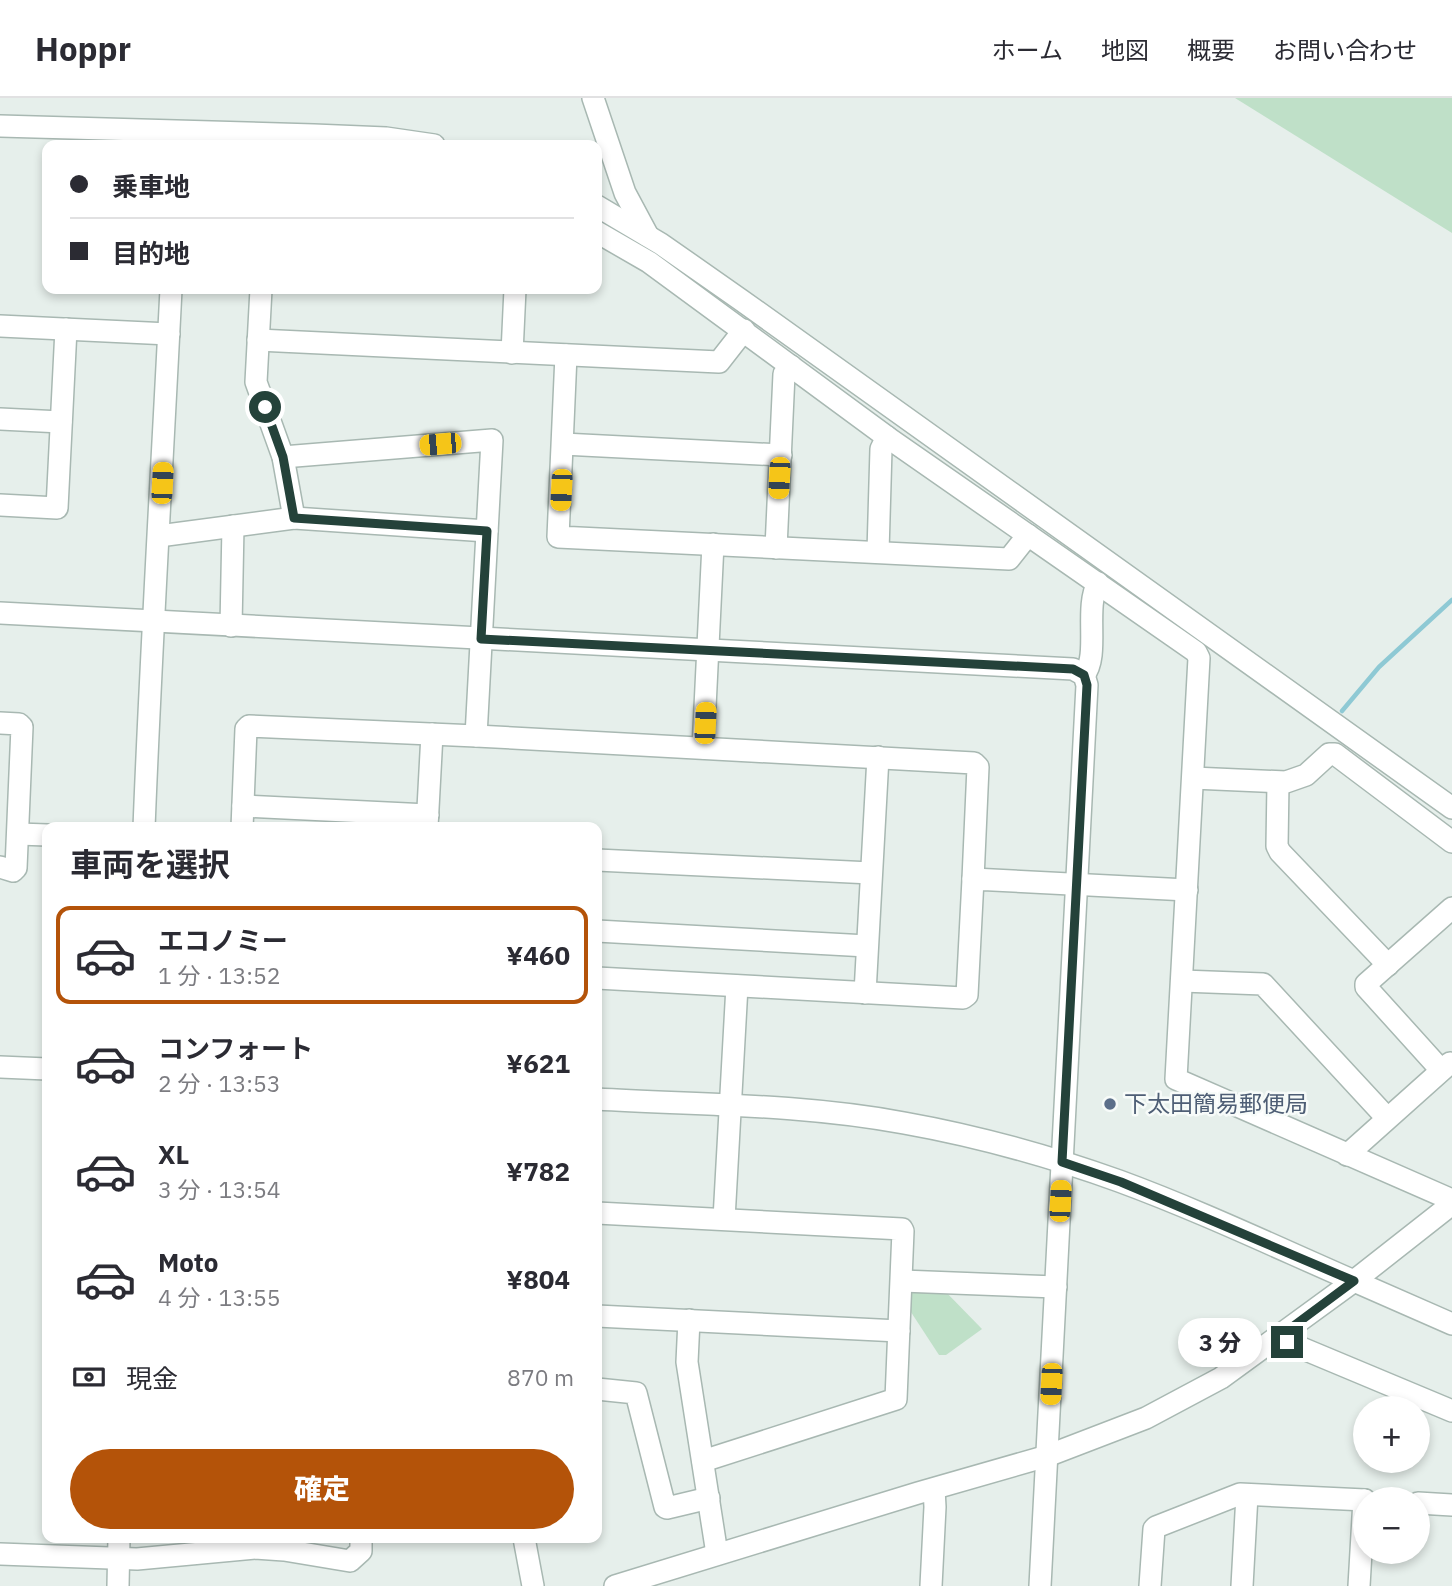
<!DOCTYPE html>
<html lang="ja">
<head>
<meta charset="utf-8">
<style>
  body { margin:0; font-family:"IBM Plex Sans","Noto Sans JP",sans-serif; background:#f2f2f3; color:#2b2b33; height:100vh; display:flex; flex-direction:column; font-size:26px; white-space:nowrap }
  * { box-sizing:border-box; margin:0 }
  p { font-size:23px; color:#7c7c81 }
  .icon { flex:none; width:38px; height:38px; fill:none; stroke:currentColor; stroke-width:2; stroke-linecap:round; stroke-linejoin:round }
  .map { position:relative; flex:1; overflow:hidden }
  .panel { position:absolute; left:42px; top:724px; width:560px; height:721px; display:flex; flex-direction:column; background:#fff; border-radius:14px; box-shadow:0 4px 10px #0003 }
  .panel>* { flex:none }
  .banner { position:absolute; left:42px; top:42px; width:560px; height:154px; border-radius:14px; box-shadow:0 4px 10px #0003; display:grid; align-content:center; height:154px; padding:0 28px; background:#fff }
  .fabs { position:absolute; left:1353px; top:1298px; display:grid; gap:14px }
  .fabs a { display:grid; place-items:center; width:77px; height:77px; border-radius:50%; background:#fff; box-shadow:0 4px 10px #0003; font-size:35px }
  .end { position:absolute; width:32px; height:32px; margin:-16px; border:9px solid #24423a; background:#fff; box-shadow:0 0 0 4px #fff }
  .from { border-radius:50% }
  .bubble { position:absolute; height:49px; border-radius:24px; background:#fff; box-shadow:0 4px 10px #0003; font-size:23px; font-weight:800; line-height:49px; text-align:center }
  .car { position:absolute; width:21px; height:42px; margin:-21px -10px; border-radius:9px; box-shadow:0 0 5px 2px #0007; background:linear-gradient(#f5c518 24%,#345 0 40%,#f5c518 0 76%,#345 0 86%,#f5c518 0) }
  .banner b { display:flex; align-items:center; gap:24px; height:66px; font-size:26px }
  .banner b+b { border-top:2px solid #e1e1e2 }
  .banner i { width:18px; height:18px; background:#2b2b33 }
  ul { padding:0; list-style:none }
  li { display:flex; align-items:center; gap:21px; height:98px; margin:0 14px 10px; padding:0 14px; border:4px solid transparent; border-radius:14px }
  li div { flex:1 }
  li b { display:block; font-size:26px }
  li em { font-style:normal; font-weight:800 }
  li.selected { border-color:#b45309 }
  li>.icon { width:63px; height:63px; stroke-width:1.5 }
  h2 { padding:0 28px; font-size:32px; line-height:84px }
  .pay { display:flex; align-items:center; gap:18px; height:77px; padding:0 28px; font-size:26px }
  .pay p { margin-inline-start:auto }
  .action { display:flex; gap:14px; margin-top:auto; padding:14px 28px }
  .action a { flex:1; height:80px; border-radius:42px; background:#b45309; color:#fff; font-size:28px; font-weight:800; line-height:80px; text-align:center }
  header { display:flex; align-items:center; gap:42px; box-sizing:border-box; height:98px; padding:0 35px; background:#fff; border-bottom:2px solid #e1e1e2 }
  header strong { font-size:33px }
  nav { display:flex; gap:38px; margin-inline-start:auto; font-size:24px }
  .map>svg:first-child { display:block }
</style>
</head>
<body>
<header>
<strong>Hoppr</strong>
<nav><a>ホーム</a><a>地図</a><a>概要</a><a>お問い合わせ</a></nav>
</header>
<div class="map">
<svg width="1452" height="1488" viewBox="0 0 1452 1488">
  <rect width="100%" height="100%" fill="#e6efeb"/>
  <g fill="#bfe0c8">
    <path d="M1235 0H1452V135Z"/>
    <path d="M942 1190 982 1231 946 1257H939L907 1208V1194Z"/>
  </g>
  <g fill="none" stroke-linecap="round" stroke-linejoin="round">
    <path stroke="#8ec9d4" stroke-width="4.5" d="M1342 613 1379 569 1452 502"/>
    <defs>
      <g id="minor">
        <path d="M593 0 625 95 648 138"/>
        <path d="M0 28 314 37 386 40 434 47"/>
        <path d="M597 108 661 146 741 202 1452 710"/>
        <path d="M597 134 649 164 887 339 1196 554 1199 560 1176 981 1452 1102"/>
        <path d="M261 191 256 284 283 359 294 420"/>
        <path d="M0 228 169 236"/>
        <path d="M258 242 719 264 744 232"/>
        <path d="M512 255 515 191"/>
        <path d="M566 257 558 439 1009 461 1028 437"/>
        <path d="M0 321 61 324"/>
        <path d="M563 346 781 357"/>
        <path d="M0 407 57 410 66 231"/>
        <path d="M159 438 294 420 487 433"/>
        <path d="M776 450 784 276 791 268"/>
        <path d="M878 454 881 351 887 339"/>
        <path d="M0 515 1073 571 1084 577 1087 587 1040 1488"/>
        <path d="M231 528 233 428"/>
        <path d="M1084 577C1100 557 1084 510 1098 485"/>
        <path d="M0 625 19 626 22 629 16 770 13 773 0 769"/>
        <path d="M476 638 974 665 978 669 973 781"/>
        <path d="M703 650 713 446"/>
        <path d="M1193 680 1286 684 1306 677 1329 656H1335L1452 744"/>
        <path d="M1278 685 1277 748 1280 754 1388 867"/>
        <path d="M243 708 428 717"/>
        <path d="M427 729 432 636"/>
        <path d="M144 730C151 550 162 371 171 191"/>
        <path d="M242 730 246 631 249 628 476 638 492 342 283 359"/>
        <path d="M18 736 47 737"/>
        <path d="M597 762 871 775"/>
        <path d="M597 833 867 848"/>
        <path d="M597 880 963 900 967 897 973 781 1187 792"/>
        <path d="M1182 883 1263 886 1387 1020"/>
        <path d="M865 895 878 659"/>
        <path d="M0 969 47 971"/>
        <path d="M1441 972 1366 889V886L1452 810"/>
        <path d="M597 1001C699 1007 803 1006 904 1025 977 1038 1049 1058 1119 1083 1198 1112 1276 1149 1354 1183L1452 1106"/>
        <path d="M1347 1057 1450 965"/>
        <path d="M597 1115 902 1131 903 1133 896 1301 703 1363"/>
        <path d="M724 1121 737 888"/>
        <path d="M902 1183 1056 1189"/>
        <path d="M597 1218 899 1233"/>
        <path d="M689 1222 687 1264 717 1456"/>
        <path d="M1280 1238 1287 1244 1452 1313"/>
        <path d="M597 1291 636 1295 665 1409 667 1410 709 1400"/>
        <path d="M1418 1405 1452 1407"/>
        <path d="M524 1440 533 1488"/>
        <path d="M0 1456 137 1461 255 1450 284 1452 350 1463 361 1453V1440"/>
        <path d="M118 1488 119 1440"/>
        <path d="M615 1488 918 1395 1047 1358 1146 1320 1221 1280 1354 1183 1452 1226"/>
        <path d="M931 1488 935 1409 934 1391"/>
        <path d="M1150 1488 1154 1431 1156 1429 1240 1396 1365 1402"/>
        <path d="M1242 1488 1247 1397"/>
        <path d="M1359 1488 1364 1402"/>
      </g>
    </defs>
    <use href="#minor" stroke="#a8b8b2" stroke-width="24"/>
    <use href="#minor" stroke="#fff" stroke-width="21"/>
  </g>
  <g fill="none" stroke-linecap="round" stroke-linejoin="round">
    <path stroke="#24423a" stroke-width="9" d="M265 309 283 359 294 420 487 433 481 541 1073 571 1084 577 1087 587 1062 1064 1121 1084 1354 1183 1280 1238 1287 1244"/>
  </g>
  <circle fill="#5c6f8a" stroke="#f7fbf9" stroke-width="2.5" cx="1110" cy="1006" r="7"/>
  <g text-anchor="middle" stroke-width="5" stroke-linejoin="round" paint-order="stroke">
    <g font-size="23" fill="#4e5e75" stroke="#f7fbf9" text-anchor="start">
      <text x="1124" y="1014">下太田簡易郵便局</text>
    </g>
  </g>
</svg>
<div class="fabs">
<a>+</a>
<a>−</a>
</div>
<i class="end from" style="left:265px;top:309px"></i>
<i class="end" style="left:1287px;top:1244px"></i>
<div class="bubble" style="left:1178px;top:1220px;width:84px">3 分</div>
<i class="car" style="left:440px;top:346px;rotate:265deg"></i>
<i class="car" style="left:779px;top:380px;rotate:183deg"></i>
<i class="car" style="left:162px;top:385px;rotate:3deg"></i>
<i class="car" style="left:561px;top:392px;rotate:183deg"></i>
<i class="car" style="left:705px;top:625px;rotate:3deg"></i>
<i class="car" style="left:1060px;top:1103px;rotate:3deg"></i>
<i class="car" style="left:1051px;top:1286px;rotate:183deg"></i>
<div class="banner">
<b><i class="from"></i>乗車地</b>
<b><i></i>目的地</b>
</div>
<section class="panel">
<h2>車両を選択</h2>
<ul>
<li class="selected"><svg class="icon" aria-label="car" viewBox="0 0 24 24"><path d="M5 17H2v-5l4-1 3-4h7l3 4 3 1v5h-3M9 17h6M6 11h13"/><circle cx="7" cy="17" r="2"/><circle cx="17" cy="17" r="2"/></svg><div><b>エコノミー</b><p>1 分 · 13:52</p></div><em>¥460</em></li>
<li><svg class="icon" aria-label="car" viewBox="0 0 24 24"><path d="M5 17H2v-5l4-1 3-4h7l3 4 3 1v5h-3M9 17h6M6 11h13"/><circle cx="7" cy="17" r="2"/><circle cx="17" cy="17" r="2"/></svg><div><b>コンフォート</b><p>2 分 · 13:53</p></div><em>¥621</em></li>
<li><svg class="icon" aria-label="car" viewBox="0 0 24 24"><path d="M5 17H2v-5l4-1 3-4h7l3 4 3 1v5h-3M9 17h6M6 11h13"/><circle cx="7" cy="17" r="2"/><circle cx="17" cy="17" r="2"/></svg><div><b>XL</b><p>3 分 · 13:54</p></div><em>¥782</em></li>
<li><svg class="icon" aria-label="car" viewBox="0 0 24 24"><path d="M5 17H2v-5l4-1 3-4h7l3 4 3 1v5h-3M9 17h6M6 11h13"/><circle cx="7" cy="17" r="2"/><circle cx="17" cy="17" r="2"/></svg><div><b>Moto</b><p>4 分 · 13:55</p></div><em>¥804</em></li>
</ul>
<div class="pay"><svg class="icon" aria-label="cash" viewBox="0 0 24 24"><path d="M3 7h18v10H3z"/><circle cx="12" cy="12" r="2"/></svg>現金<p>870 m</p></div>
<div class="action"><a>確定</a></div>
</section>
</div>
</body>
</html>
